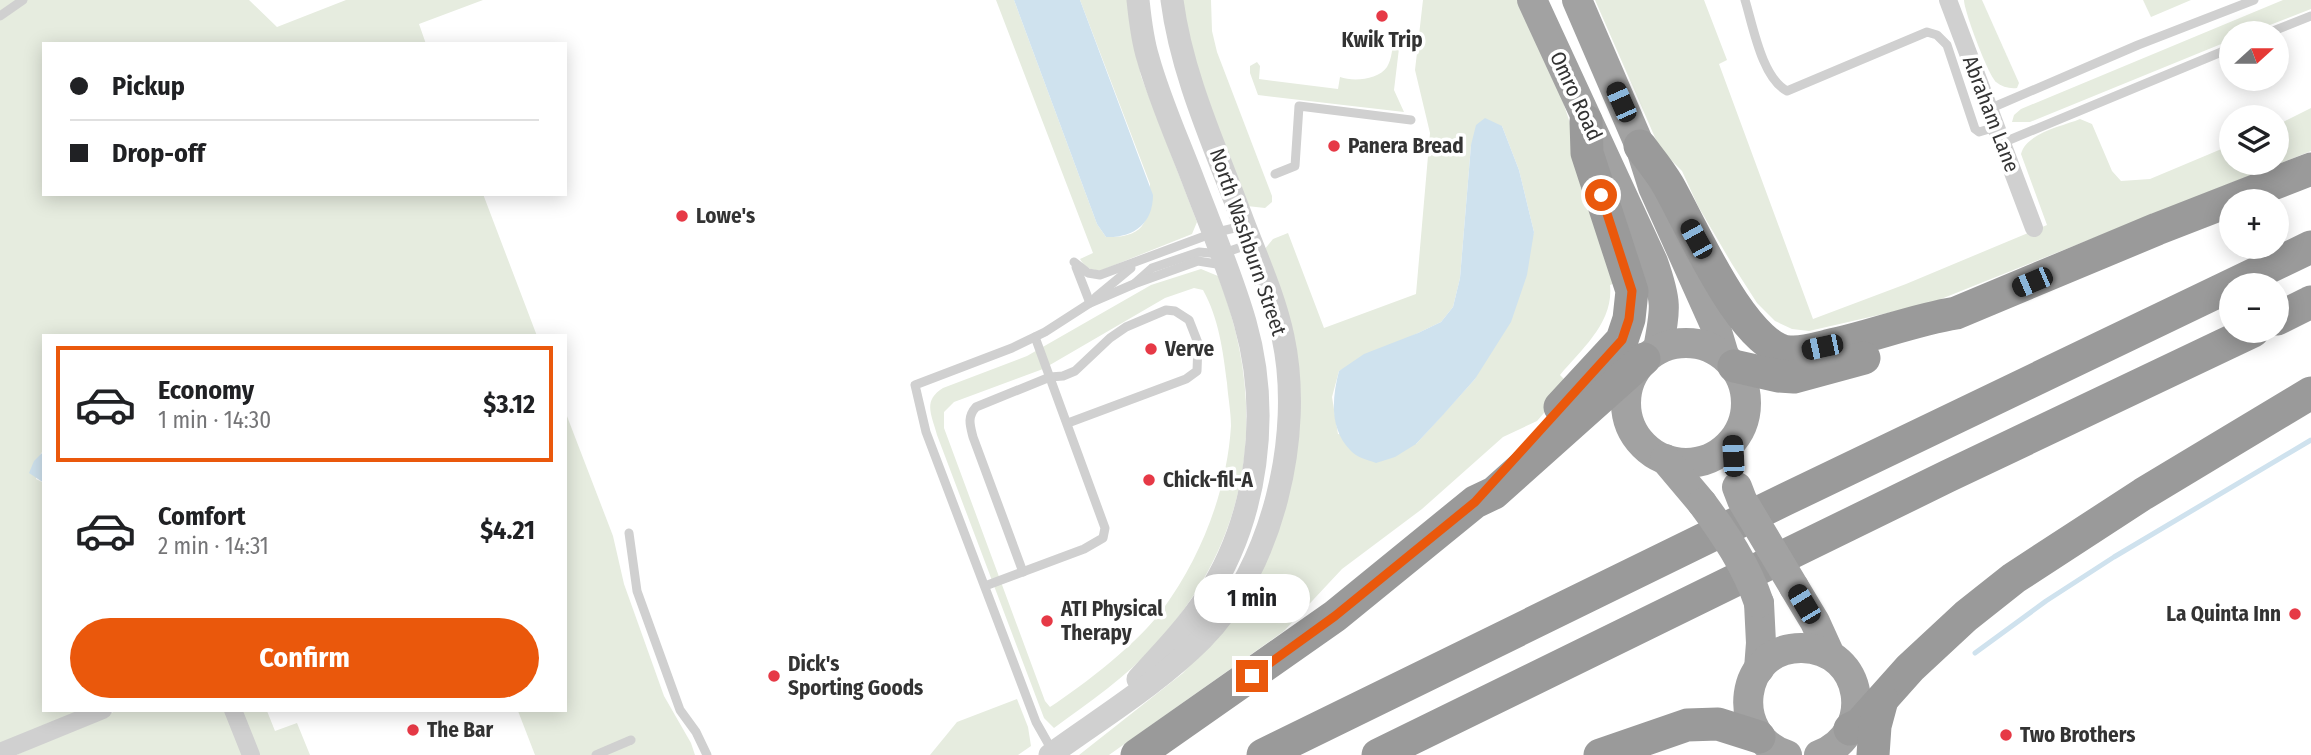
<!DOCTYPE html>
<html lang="en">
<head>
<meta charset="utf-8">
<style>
  body { margin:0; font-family:"Fira Sans Condensed",sans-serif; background:#f2f2f2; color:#202124; height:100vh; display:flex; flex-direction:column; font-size:26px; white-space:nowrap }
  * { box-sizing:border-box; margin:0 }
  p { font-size:23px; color:#757577 }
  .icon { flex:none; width:38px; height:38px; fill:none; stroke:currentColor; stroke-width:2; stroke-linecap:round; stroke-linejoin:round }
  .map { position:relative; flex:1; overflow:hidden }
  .panel { position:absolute; left:42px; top:334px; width:525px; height:378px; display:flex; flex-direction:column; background:#fff; border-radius:0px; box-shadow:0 4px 18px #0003 }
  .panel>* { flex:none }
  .hud { position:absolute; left:42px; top:42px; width:525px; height:154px; border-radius:0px; box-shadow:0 4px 18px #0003; display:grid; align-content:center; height:154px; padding:0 28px; background:#fff }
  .needle { width:46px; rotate:69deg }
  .fabs { position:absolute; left:2219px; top:21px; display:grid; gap:14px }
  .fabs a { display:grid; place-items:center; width:70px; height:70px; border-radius:50%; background:#fff; box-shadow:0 4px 18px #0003; font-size:35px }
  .end { position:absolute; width:32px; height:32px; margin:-16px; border:9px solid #ea580c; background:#fff; box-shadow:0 0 0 4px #fff }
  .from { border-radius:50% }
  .bubble { position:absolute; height:49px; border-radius:24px; background:#fff; box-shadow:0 4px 18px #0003; font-size:23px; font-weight:700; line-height:49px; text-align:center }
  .car { position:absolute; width:21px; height:42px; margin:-21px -10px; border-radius:9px; box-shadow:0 0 5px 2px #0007; background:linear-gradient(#222 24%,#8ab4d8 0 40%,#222 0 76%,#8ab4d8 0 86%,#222 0) }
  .hud b { display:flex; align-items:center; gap:24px; height:66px; font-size:26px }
  .hud b+b { border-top:2px solid #e0e0e0 }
  .hud i { width:18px; height:18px; background:#202124 }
  ul { padding:12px 0 0; list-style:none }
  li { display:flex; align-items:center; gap:21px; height:116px; margin:0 14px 10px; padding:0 14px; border:4px solid transparent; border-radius:0px }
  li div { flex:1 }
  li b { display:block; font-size:26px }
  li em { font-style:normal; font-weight:700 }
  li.selected { border-color:#ea580c }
  li>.icon { width:63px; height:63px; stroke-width:1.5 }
  .cta { display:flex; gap:14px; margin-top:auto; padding:14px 28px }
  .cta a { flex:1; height:80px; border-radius:42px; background:#ea580c; color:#fff; font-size:28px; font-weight:700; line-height:80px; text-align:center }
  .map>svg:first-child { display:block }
</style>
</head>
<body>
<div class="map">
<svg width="2311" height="755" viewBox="0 0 2311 755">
  <rect width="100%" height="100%" fill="#fff"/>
  <g fill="#e6ecdf" fill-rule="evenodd">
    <path d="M0 0H249L277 27 346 0H483L419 24 426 44H44V194H483L537 336H44V451L41 453 36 479 44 483V710L86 711 0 747Z"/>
    <path d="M996 0H1014L1097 224 1106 237C1148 238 1149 219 1150 184L1080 0H1127L1141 76 1197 222 1192 234 1102 270C1092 271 1085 268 1080 259L1093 253Z"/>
    <path d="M1181 0H1211L1212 31 1217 52 1272 196V202L1265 208 1247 206 1196 70Z"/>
    <path d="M1423 0H1517L1562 99 1622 280 1610 285C1614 322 1582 349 1560 375L1569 384 1537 421 1503 437 1422 509 1342 569 1284 631 1109 755H1079L1183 673 1213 640 1295 456 1264 250 1273 239 1288 233 1324 328 1416 294 1430 133 1415 70ZM1502 126 1519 170 1534 232 1475 379 1416 444 1338 434 1332 397 1339 371 1441 322 1453 307 1460 278 1471 145Z"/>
    <path d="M1595 0H1704L1727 60 1719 64 1813 319 1906 284 2047 225 2021 154C2026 133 2063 126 2080 119L2092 124 2112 171 2121 181 2150 179 2231 145V163H2277V125L2311 108V151L1931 303 1809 331 1792 329 1775 321 1757 303 1732 264 1698 206 1682 171 1660 149Z"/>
    <path d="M1964 0H1982L2019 83 2017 88C2010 89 2002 87 1996 82 1988 75 1964 11 1964 0Z"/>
    <path d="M2143 0H2191L2151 17Z"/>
    <path d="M2283 0H2311V9L2249 33H2231V40L2030 122H2012L2014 115 2021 109Z"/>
    <path d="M1394 39 1400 40 1394 90 1404 112 1258 95 1250 73V66L1257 62 1260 66 1259 79 1338 89 1340 77C1353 82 1378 80 1387 67 1392 59 1392 48 1394 39Z"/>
    <path d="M1201 269 1218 276C1269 408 1253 536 1157 643 1128 676 1089 702 1054 728L1044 718 937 435C932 415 922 401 943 388L1027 356 1151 285ZM1194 288 1203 290C1219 319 1223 351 1227 383 1228 397 1231 412 1231 426 1227 491 1201 557 1163 609 1139 642 1084 685 1050 707L1045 701 944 428V412L954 402 1043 369 1165 298Z"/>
    <path d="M565 411 613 536 624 584 664 696 691 743 695 755H535L518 711 565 710Z"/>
    <path d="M1017 699 1028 727 1031 746 1018 755H930L957 722Z"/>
    <path d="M118 710 228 711 246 755H16Z"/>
    <path d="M241 711H267L275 731 297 723 310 755H259Z"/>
  </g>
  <g fill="#cfe2ee">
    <path d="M1014 0H1080L1153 195C1153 224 1133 238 1106 237L1097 224Z"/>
    <path d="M1485 118 1502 126 1519 170 1534 232 1527 275 1511 322 1475 379 1442 416 1416 444 1395 457 1376 463C1368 460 1356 457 1351 451 1329 429 1332 398 1339 371L1364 354 1418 333 1441 322 1453 307 1460 278 1471 145 1476 125Z"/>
    <path d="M44 451V483L29 473 34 461Z"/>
  </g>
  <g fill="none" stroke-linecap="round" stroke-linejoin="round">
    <path stroke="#cfe2ee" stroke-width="5" d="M1975 653 2046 601 2114 557 2311 440"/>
    <g stroke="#d0d0d0" stroke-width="9">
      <path d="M1745 0C1753 26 1762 78 1787 91L1927 32 1937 35 1947 45 1975 129 1979 132 1996 127"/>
      <path d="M0 16 23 0"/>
      <path d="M2268 33 2311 16"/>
      <path d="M1989 109 2138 45 2254 0"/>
      <path d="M2002 143 2231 48"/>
      <path d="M1275 174 1295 166 1299 106 1411 120"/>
      <path d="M1074 262 1088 273 1100 275 1213 233 1243 226"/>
      <path d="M1076 267 1090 303"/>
      <path d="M1134 284 1152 268 1199 252 1221 254 1250 244"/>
      <path d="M1096 297 1131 268"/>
      <path d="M629 533 637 591 680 710 696 732 707 755"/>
      <path d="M1023 572 973 437C970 425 967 417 976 407L1050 377 1063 376 1075 371 1110 338 1126 327 1166 310 1175 311 1189 320 1198 343 1197 371 1186 379 1068 423"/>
      <path d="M985 586 1084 549 1103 538 1105 528 1035 337"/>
      <path d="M1053 752 1036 722 926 432 915 385 1012 348 1045 332 1090 303 1134 284 1198 261 1223 265"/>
      <path d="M596 755 631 740"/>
    </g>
    <g stroke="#d0d0d0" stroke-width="18">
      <path d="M1948 0 2034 228"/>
      <path d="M233 710 251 755"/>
      <path d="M0 752 103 710"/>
    </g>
    <g stroke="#d0d0d0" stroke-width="23">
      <path d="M1138 0C1140 19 1142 39 1148 58 1159 98 1177 138 1192 177 1210 225 1231 273 1245 322 1271 413 1258 518 1206 598 1187 627 1162 653 1138 679"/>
      <path d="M1050 755C1101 718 1157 684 1202 639 1273 568 1304 434 1283 337 1275 299 1259 263 1245 227 1218 153 1182 78 1172 0"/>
    </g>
    <g stroke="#a2a2a2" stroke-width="30">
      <path d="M1532 0 1653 262C1667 302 1666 307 1658 349"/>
      <path d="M1577 0 1640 146 1653 187 1715 325 1724 355"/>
      <circle cx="1686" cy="403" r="60"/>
      <path d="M1665 459 1702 503"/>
      <path d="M1794 587 1815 622 1830 655"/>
      <path d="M1759 669 1761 643 1759 603"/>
      <path d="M1787 755C1728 736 1739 647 1802 648 1864 649 1877 733 1819 755"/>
    </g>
    <g stroke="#9a9a9a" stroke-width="33">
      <path d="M1640 146C1649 158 1660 171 1668 185 1690 223 1744 350 1790 352 1803 353 1815 349 1827 346 1871 337 1913 320 1956 313L2157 229 2311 169"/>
      <path d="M2277 319 2311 302"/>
      <path d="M1734 366 1778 376 1794 377 1864 358"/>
      <path d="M1560 407 1622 340 1629 319 1632 291 1587 153 1586 121"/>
      <path d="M1850 729 1860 724 1910 668 1966 616 2014 578 2143 494 2311 393"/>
      <path d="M1137 755 1335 616 1475 502 1494 493 1644 359"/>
      <path d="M1263 755 1786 499 2311 247"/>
      <path d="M1378 755 1948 476 2253 331"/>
      <path d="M1600 755 1687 725 1718 724 1759 737"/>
      <path d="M1873 755 1875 726 1882 700"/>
    </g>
    <g stroke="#a2a2a2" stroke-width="30">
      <path d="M1737 487 1742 500 1794 587"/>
      <path d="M1702 503C1725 534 1747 567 1759 603"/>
    </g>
  </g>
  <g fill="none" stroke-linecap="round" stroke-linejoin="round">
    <path stroke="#ea580c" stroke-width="9" d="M1252 676 1335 616 1475 502 1622 340 1629 319 1632 291 1601 195"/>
  </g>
  <g fill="#e63946" stroke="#fff" stroke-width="2.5">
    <circle cx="1382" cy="16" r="7"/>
    <circle cx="1334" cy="146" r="7"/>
    <circle cx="682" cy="216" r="7"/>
    <circle cx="1151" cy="349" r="7"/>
    <circle cx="1149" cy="480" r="7"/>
    <circle cx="2295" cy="614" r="7"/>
    <circle cx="1047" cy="621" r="7"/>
    <circle cx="774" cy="676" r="7"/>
    <circle cx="413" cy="730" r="7"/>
    <circle cx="2006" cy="735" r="7"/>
  </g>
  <g text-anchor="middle" stroke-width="7" stroke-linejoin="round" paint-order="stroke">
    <g font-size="21" font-weight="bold" fill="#333" stroke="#fff" text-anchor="start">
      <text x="1382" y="47" text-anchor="middle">Kwik Trip</text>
      <text x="1348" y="153">Panera Bread</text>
      <text x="696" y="223">Lowe's</text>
      <text x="1165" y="356">Verve</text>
      <text x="1163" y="487">Chick-fil-A</text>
      <text x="1061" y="616">ATI Physical<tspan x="1061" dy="24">Therapy</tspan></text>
      <text x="2281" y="621" text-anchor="end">La Quinta Inn</text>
      <text x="788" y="671">Dick's<tspan x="788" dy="24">Sporting Goods</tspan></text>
      <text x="427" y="737">The Bar</text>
      <text x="2020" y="742">Two Brothers</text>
    </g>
    <g font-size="21" fill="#333" stroke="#fff">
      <text transform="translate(1576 96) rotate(65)" y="7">Omro Road</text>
      <text transform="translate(1991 114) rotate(69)" y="7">Abraham Lane</text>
      <text transform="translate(1248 242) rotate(71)" y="7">North Washburn Street</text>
    </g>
  </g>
</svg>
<div class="fabs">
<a><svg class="needle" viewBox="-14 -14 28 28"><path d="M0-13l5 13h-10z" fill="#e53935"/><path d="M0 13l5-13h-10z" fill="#757577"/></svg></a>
<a><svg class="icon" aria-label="layers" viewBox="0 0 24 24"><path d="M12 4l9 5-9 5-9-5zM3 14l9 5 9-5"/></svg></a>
<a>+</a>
<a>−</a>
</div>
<i class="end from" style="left:1601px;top:195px"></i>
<i class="end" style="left:1252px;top:676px"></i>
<div class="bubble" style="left:1194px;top:574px;width:116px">1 min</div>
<i class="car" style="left:1621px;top:102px;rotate:336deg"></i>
<i class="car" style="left:1696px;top:239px;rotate:331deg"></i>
<i class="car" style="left:2032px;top:282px;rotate:247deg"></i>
<i class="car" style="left:1822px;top:347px;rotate:258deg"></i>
<i class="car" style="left:1733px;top:456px;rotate:357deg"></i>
<i class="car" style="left:1804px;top:604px;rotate:329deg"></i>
<div class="hud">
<b><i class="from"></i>Pickup</b>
<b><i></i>Drop-off</b>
</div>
<section class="panel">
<ul>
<li class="selected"><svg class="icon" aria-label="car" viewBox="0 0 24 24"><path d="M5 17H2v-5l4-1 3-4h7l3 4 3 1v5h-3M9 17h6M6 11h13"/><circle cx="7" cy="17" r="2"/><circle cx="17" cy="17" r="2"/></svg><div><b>Economy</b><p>1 min · 14:30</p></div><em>$3.12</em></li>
<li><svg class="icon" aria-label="car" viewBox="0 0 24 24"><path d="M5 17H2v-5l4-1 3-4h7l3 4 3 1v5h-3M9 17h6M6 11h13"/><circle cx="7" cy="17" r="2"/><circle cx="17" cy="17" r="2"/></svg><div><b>Comfort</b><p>2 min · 14:31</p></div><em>$4.21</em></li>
</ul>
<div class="cta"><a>Confirm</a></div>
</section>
</div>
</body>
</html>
